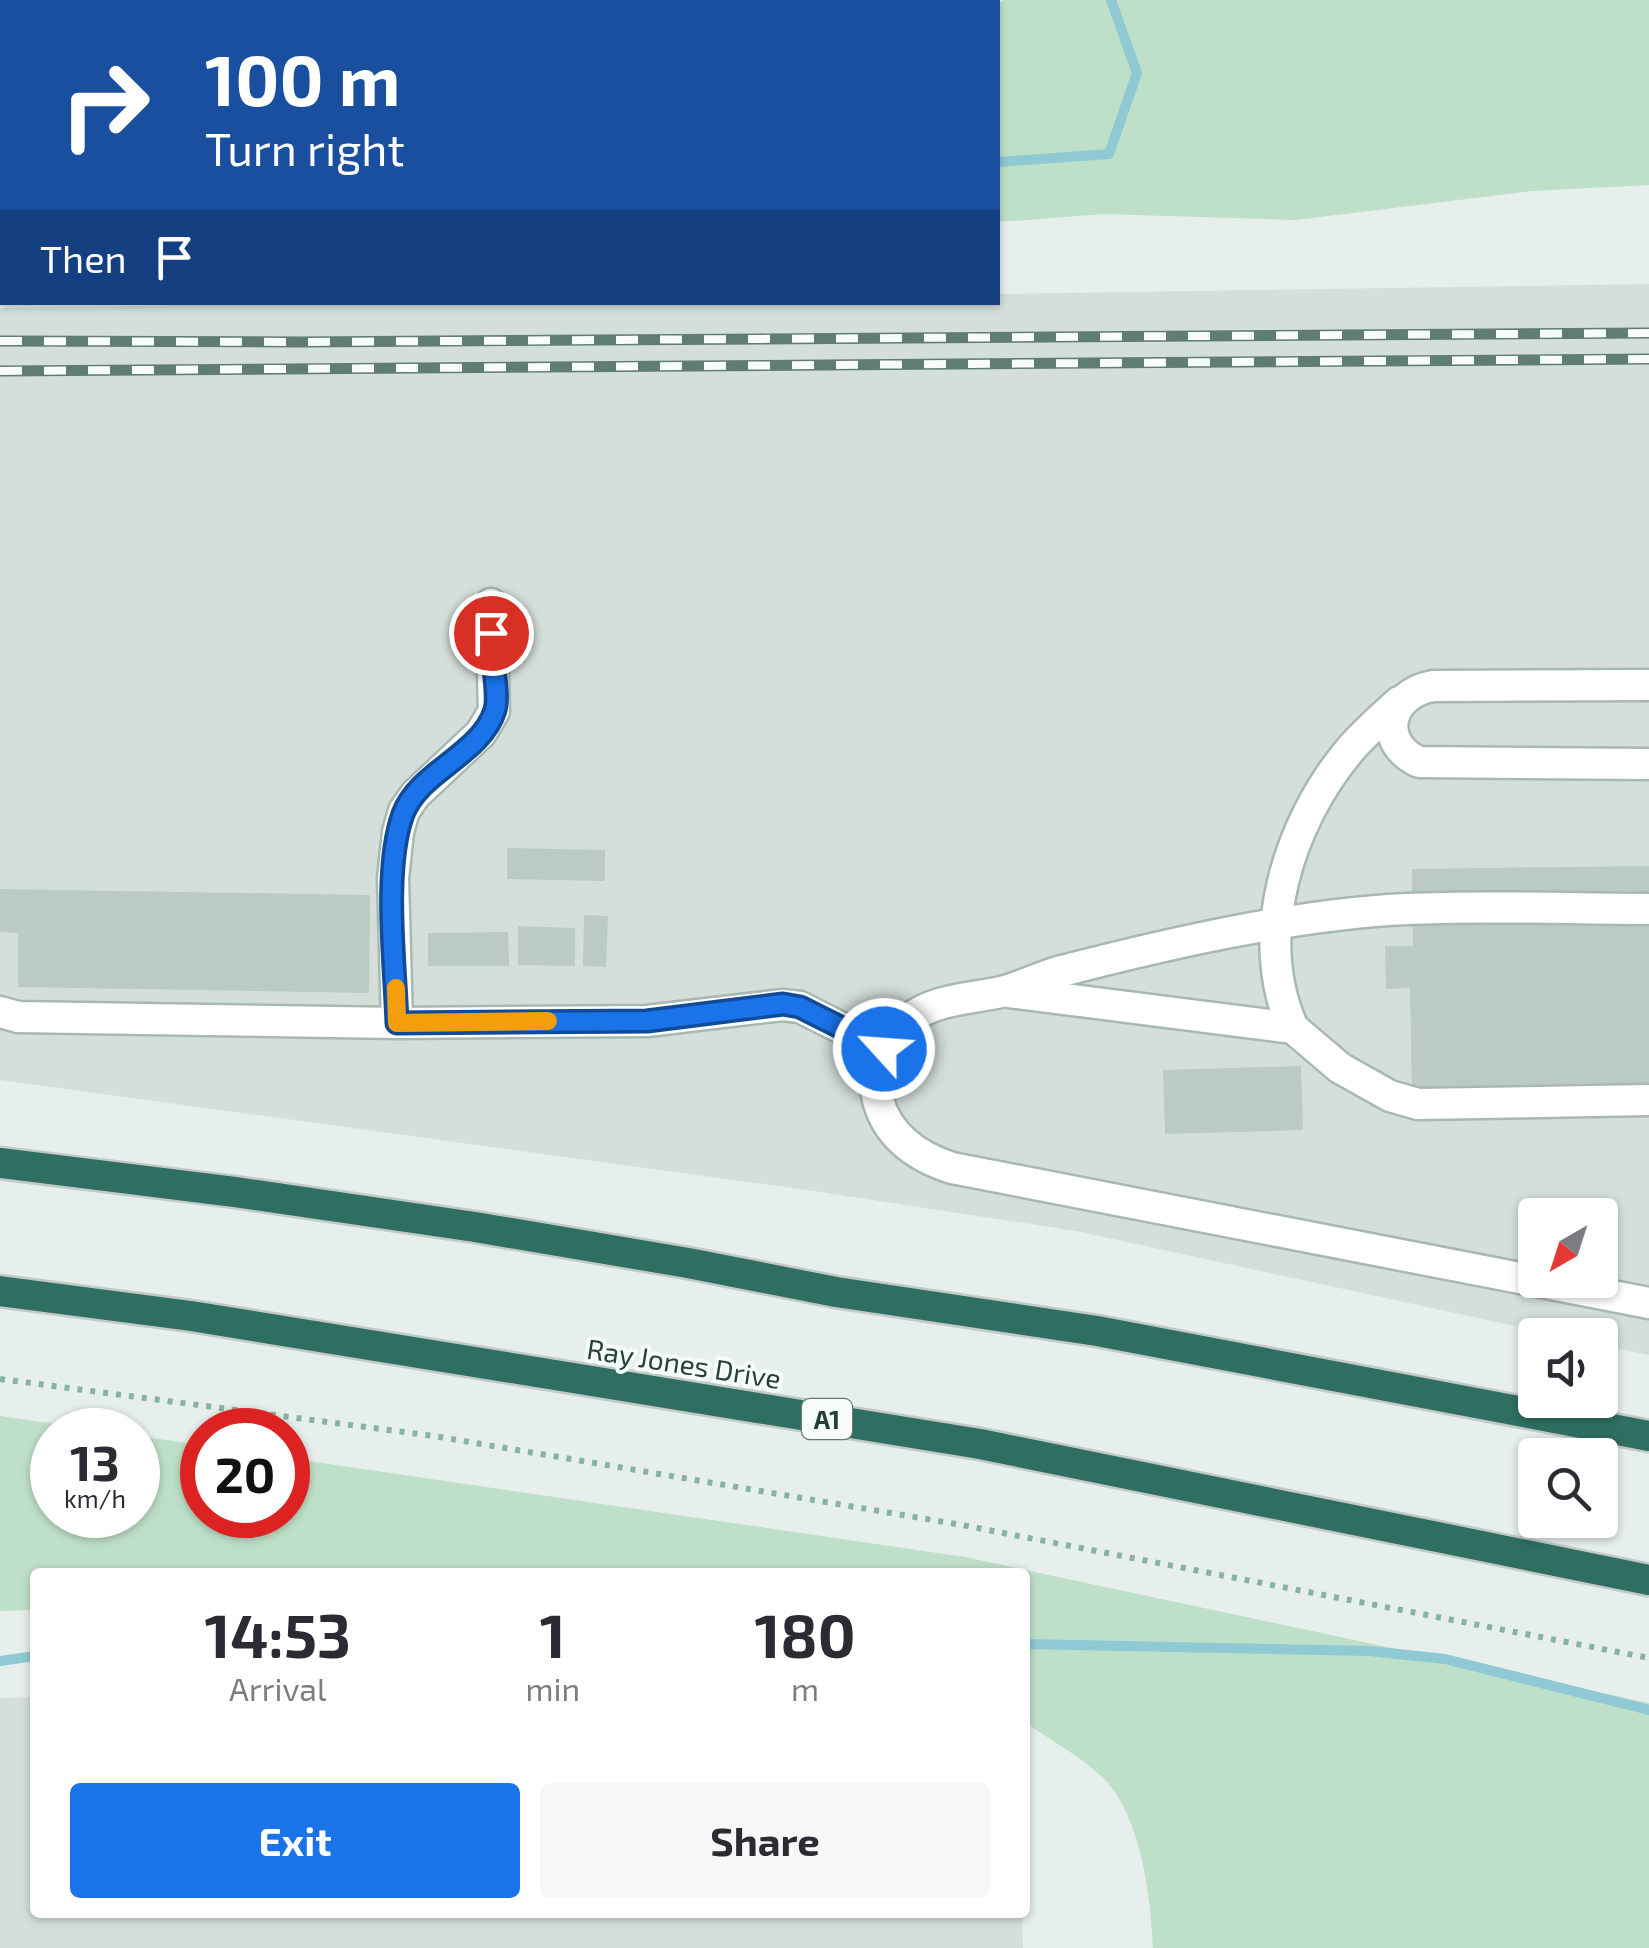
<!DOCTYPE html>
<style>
:root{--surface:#fff;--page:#f7f7f7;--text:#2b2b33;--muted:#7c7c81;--accent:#1a73e8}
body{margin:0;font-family:"Exo 2",sans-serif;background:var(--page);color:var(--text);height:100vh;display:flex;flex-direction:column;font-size:38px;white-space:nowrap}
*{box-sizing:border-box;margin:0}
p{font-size:32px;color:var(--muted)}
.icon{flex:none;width:55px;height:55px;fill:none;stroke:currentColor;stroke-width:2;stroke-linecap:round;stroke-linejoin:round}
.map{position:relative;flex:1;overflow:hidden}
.side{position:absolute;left:30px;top:1568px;width:1000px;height:350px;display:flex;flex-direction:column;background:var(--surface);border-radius:10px;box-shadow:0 2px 8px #0004}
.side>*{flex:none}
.hud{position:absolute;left:0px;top:0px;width:1000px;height:305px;box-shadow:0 2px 8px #0004;background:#1a4fa0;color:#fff;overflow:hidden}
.needle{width:65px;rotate:219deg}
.controls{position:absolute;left:1518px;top:1198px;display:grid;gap:20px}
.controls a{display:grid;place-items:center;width:100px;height:100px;border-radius:10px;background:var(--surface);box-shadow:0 2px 8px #0004;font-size:50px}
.speed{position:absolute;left:30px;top:1408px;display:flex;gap:20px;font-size:50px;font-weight:700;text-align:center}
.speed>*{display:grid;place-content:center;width:130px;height:130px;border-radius:50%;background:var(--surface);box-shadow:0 2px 8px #0004;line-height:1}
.speed small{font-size:25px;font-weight:400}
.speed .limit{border:15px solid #d22;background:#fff;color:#111}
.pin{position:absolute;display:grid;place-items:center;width:85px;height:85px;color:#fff;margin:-42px;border:5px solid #fff;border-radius:50%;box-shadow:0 2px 10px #0007}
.me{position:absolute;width:110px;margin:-55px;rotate:296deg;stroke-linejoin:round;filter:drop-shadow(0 0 8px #0008)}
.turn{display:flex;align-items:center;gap:35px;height:210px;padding:0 40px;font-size:45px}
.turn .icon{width:130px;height:130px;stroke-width:2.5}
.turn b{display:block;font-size:70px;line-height:85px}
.then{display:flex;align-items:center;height:95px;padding:0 40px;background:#0003;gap:20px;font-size:38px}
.eta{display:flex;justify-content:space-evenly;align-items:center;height:170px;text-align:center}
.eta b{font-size:60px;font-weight:700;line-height:70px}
.button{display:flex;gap:20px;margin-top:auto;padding:20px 40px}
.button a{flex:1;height:115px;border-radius:10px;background:var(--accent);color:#fff;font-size:40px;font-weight:700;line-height:115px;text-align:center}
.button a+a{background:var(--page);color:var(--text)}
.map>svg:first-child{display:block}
.built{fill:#d4dfda;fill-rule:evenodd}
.green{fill:#bfe0c8}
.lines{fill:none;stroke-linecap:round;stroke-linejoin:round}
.stream{stroke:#8ec9d4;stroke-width:10}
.building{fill:#bbcac4}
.minor-casing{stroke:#a8b8b2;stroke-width:35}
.highway-casing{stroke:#c2cac8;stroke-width:35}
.path{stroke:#86b3a5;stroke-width:6;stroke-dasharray:5 8;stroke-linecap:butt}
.minor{stroke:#fff;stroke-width:30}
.highway{stroke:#2f6f62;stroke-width:30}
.rail-casing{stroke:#5f7d75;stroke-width:11}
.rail{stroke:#f7fbf9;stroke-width:8;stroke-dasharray:22;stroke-linecap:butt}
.route-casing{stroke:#114b97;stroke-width:25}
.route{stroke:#1a73e8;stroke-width:18}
.slow{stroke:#f59e0b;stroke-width:18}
.labels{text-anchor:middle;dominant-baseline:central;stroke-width:8;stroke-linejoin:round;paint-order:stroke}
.shield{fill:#f7fbf9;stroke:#637a73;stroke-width:2.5}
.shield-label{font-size:25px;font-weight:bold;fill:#24423a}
.street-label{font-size:28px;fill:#24423a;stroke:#f7fbf9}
</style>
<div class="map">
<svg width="1649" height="1948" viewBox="0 0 1649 1948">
<rect width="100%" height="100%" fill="#e6efeb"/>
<path class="built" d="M 0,0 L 906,0 L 2,2 L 0,280 Z
M 1649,284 L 1649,1355 L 1600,1345 L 1600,1335 L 1556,1335 L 1076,1231 L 807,1190 L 0,1080 L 0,308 L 380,302 L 998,302 L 998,294 ZM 1535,1215 L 1600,1215 L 1600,1280 L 1535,1280 Z
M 35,1697 L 35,1912 L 1022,1912 L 1023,1948 L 0,1948 L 0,1698 Z"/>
<path class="green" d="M 1004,0 L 1649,0 L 1649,185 L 1532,191 L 1296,220 L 1104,214 L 998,222 L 998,3 Z
M 0,1416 L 99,1430 L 52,1430 L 52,1515 L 138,1515 L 138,1436 L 202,1445 L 202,1515 L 288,1515 L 288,1458 L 965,1557 L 1649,1703 L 1649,1948 L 1153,1948 C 1151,1898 1141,1813 1102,1777 C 1080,1756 1050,1740 1025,1722 L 1025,1572 L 35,1572 L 35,1610 L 0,1611 Z"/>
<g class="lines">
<path class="stream" d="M 998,162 L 1109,154 L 1137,73 L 1111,0
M 1025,1644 L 1369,1651 L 1445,1659 L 1649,1710
M 0,1661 L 35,1656"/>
</g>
<path class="building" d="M 507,848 L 605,850 L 605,881 L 507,879 Z
M 1649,866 L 1649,1090 L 1412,1092 L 1410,988 L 1386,989 L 1385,946 L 1413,946 L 1412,869 Z
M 0,889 L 370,895 L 369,993 L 18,987 L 18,933 L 0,932 Z
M 584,915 L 608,916 L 606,967 L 583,966 Z
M 518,926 L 575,928 L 575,966 L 518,965 Z
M 508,932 L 509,966 L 428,966 L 428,933 Z
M 1301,1066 L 1303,1130 L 1165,1134 L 1163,1070 Z"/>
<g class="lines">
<g class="minor-casing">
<path id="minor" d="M 1649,685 L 1433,686 C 1388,694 1376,742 1419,762 L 1649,764
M 1649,909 C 1569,909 1487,905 1407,909 C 1296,914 1166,944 1058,972 C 1039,978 1020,987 1001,992 C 969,999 934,999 908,1020 C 884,1039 870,1071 878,1100 C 888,1137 918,1157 952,1168 L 1649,1303
M 1009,992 L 1293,1028 L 1340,1068 L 1390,1096 L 1418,1104 L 1649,1100
M 0,1012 L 18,1017 L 397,1023 L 647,1021 L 783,1005 L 800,1007 L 883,1049
M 397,1023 L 393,878 L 398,832 L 404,811 L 415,795 L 481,733 L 494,711 L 491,604
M 1293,1028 C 1252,938 1288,824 1349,751 C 1364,733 1382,718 1399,702"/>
</g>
<g class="highway-casing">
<path id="highway" d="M 0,1163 L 235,1192 L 475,1227 L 688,1263 L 836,1292 L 1097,1331 L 1649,1436
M 0,1291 L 191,1316 L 980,1444 L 1649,1580"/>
</g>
<path class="path" d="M 0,1379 L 434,1436 L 962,1525 L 1649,1658"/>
<use href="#minor" class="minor"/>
<use href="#highway" class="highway"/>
<g class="rail-casing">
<path id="rail" d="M 0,341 L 302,342 L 1649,333
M 0,371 L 1649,359"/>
</g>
<use href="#rail" class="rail"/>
</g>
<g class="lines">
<g class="route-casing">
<path id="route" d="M 491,633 C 490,654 500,693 495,710 C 481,755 420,770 403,814 C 383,869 395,963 397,1023 L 647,1021 L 783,1004 L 800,1007 L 884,1049"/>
</g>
<use href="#route" class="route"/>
<path class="slow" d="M 396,988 L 397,1023 L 548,1021"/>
</g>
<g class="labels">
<rect class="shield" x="802" y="1399" width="50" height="40" rx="8"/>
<g class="shield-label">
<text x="827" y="1419">A1</text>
</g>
<g class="street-label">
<text transform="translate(684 1363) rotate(9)">Ray Jones Drive</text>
</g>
</g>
</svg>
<div class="controls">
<a><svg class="needle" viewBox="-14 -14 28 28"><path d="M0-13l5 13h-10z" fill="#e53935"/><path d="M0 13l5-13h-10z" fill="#7c7c81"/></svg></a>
<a><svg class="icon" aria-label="sound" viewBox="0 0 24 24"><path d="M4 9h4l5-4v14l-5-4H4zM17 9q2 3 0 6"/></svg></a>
<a><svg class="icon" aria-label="search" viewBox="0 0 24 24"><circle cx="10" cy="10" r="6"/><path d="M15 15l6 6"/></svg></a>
</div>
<div class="speed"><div>13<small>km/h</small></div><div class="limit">20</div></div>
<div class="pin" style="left:491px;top:633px;background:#d93025"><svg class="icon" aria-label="arrive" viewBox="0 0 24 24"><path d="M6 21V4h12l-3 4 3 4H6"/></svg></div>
<svg class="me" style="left:884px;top:1049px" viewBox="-20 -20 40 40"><circle r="17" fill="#1a73e8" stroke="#fff" stroke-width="3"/><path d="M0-11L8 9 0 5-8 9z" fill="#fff"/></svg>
<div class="hud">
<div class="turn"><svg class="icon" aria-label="right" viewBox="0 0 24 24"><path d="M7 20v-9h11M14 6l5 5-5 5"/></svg><div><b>100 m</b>Turn right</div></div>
<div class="then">Then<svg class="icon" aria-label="arrive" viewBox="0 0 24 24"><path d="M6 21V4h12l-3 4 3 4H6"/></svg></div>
</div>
<section class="side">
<div class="eta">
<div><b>14:53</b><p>Arrival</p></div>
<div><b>1</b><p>min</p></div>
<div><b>180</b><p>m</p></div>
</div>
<div class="button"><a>Exit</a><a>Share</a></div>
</section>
</div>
